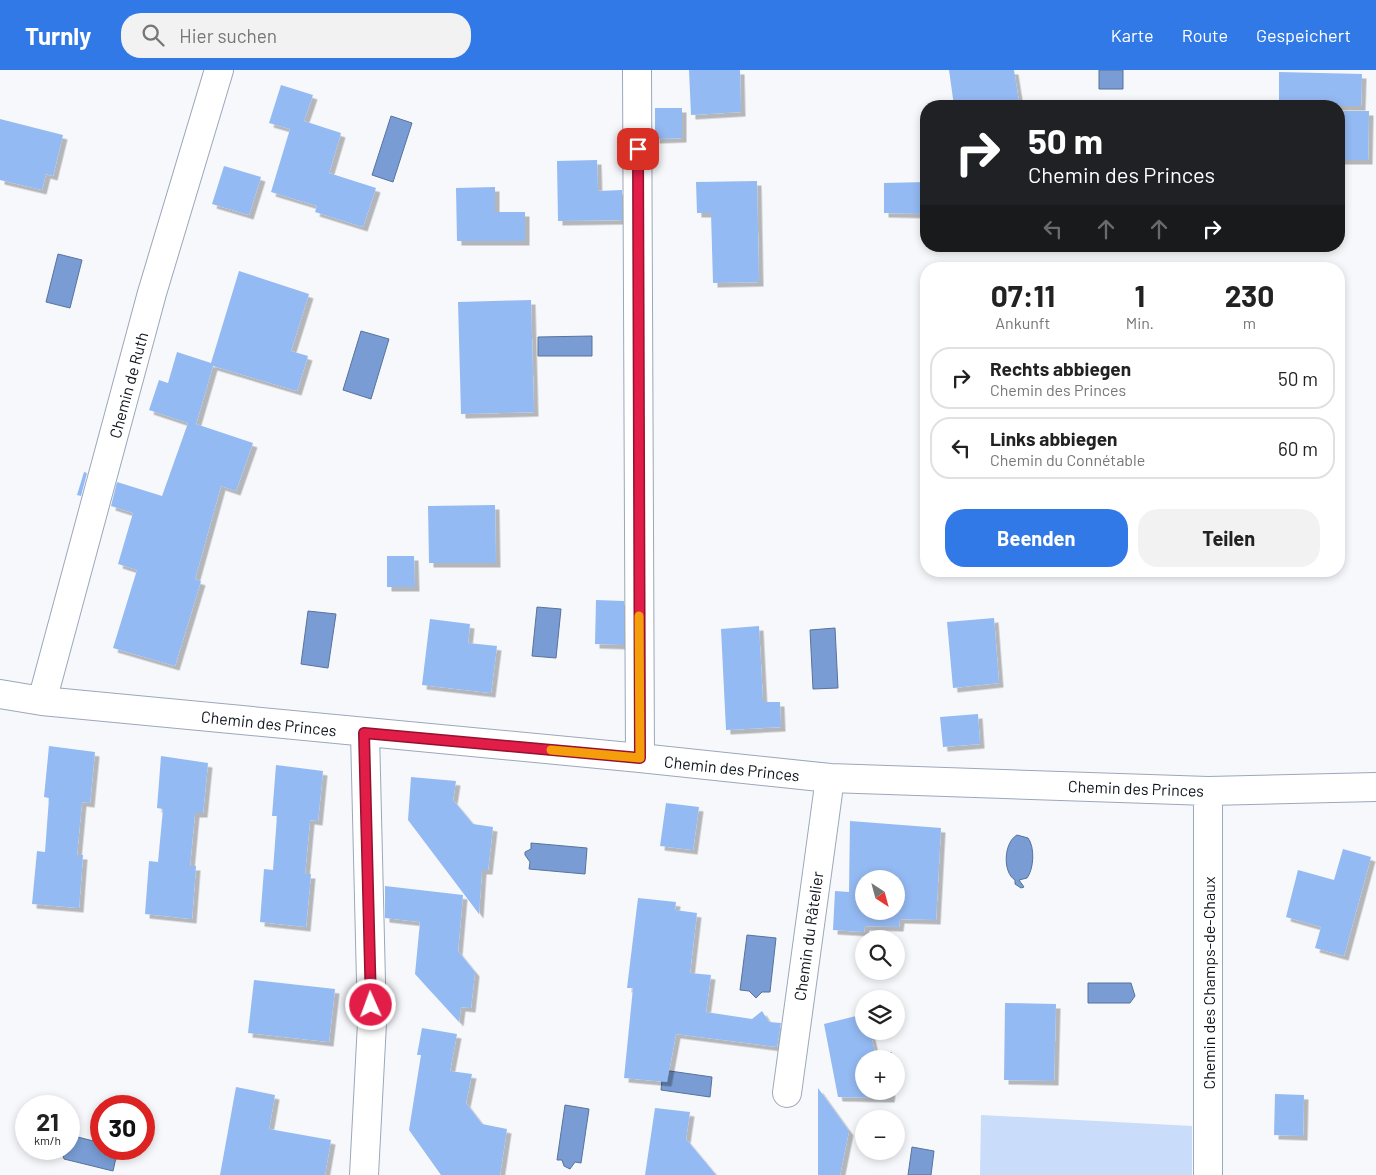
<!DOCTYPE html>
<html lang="de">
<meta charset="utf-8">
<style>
:root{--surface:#fff;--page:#f2f2f2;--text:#222;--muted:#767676;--line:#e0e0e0;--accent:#3179e6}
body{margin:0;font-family:Barlow,sans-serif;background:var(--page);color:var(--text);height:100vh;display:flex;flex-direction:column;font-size:19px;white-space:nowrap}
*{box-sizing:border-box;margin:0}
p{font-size:16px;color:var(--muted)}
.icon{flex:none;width:28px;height:28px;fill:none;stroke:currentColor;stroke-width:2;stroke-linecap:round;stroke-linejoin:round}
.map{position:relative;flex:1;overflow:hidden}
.side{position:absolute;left:920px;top:192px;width:425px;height:315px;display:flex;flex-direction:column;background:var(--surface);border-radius:20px;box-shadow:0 2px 8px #0003}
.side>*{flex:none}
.guide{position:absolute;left:920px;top:30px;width:425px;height:152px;border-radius:20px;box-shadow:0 2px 8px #0003;background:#202124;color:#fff;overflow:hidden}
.needle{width:32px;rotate:144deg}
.tools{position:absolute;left:855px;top:800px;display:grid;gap:10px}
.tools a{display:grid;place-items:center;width:50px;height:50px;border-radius:50%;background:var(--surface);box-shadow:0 2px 8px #0003;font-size:25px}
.speed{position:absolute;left:15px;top:1025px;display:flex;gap:10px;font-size:25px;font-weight:700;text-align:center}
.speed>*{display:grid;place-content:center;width:65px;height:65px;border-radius:50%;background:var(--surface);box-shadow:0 2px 8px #0003;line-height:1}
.speed small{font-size:12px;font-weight:400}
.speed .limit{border:8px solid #d22;background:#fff;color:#111}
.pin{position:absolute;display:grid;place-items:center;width:42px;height:42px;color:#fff;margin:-21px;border-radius:10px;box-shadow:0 2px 8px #0006}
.me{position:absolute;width:55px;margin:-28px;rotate:358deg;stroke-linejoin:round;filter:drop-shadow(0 0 4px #0008)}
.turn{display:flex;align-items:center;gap:18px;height:105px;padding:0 25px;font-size:22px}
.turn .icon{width:65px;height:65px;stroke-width:2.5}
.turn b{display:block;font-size:35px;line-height:42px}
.lanes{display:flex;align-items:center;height:48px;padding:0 25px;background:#0003;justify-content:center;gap:25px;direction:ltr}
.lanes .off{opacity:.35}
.eta{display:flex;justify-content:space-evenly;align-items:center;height:85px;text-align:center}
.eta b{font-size:30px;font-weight:700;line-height:35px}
.primary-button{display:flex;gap:10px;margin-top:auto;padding:10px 25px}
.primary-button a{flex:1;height:58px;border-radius:20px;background:var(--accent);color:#fff;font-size:20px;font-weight:700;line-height:58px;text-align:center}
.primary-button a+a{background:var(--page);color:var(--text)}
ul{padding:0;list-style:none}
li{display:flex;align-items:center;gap:15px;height:62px;margin:0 10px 8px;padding:0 15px;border:2px solid var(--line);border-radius:20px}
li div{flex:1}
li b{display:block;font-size:19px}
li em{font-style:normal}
header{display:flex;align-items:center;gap:30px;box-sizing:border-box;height:70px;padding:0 25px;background:var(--accent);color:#fff}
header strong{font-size:24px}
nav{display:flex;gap:28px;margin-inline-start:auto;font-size:18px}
.search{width:350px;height:45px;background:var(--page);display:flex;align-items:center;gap:12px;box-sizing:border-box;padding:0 18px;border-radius:20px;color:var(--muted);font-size:19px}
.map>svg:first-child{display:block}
.green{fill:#c9dcfa}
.water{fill:#789cd3;stroke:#58739b}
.building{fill:#94baf3;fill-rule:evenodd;filter:url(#shadow)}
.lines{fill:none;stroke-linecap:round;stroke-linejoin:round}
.minor-casing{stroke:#9ba7ba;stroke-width:30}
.minor{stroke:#fff;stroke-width:28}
.route-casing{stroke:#92132f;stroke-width:12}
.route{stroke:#e11d48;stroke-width:9}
.slow{stroke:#f59e0b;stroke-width:9}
.labels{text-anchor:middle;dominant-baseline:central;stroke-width:4;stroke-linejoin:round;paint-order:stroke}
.street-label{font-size:16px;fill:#0e1219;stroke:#fff}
</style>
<header>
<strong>Turnly</strong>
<div class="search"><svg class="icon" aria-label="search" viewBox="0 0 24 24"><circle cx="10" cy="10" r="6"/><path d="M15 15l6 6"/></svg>Hier suchen</div>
<nav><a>Karte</a><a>Route</a><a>Gespeichert</a></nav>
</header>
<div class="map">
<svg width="1376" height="1105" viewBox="0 0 1376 1105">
<defs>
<filter id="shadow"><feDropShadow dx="4.5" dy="4.5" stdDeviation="0" flood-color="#0004"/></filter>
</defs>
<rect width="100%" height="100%" fill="#f6f8fc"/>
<path class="green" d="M 981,1045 L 1192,1056 L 1192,1105 L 980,1105 Z"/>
<path class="water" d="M 1099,0 L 1123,0 L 1123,19 L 1099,19 Z
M 391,46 L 412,53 L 393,112 L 372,105 Z
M 58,184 L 82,190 L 70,238 L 46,232 Z
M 361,261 L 389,269 L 371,329 L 343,320 Z
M 592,266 L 592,286 L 538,286 L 538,267 Z
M 537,537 L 561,539 L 556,588 L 532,586 Z
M 308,541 L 336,544 L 328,598 L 301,594 Z
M 835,558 L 838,618 L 813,619 L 810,560 Z
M 1017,765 L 1028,768 C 1035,777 1034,799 1027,808 L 1019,810 L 1024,817 L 1021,818 L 1015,814 L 1015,810 C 1002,802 1004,772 1017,765 Z
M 531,773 L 587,778 L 585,804 L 529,799 L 530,792 L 525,785 L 525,782 L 531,779 Z
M 747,865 L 776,868 L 770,922 L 762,922 L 756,928 L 749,921 L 740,920 Z
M 1088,913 L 1131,913 L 1135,926 L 1130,933 L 1088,933 Z
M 663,1000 L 712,1007 L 710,1027 L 661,1020 Z
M 565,1035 L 589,1039 L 581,1093 L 575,1092 L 570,1099 L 564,1096 L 562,1090 L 557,1090 Z
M 70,1065 L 101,1073 L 101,1079 L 118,1079 L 113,1101 L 64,1089 L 61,1079 L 69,1079 Z
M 912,1077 L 934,1081 L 931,1105 L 908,1105 Z"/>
<path class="building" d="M 689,0 L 740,0 L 741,42 L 691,45 Z
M 949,0 L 1014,0 L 1019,32 L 990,36 L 954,36 Z
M 1279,2 L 1362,4 L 1361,36 L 1279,36 Z
M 281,15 L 313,25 L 304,51 L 341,63 L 329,103 L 376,118 L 363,157 L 315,142 L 317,136 L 271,122 L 290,59 L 269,53 Z
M 655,38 L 682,38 L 682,68 L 655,69 Z
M 1339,41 L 1369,41 L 1368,90 L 1339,90 Z
M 0,49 L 63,65 L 53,106 L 46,104 L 42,120 L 0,110 Z
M 597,90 L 598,121 L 622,120 L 622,150 L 558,151 L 557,91 Z
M 224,96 L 261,107 L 249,145 L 212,134 Z
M 757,111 L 759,212 L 713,213 L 711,143 L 697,143 L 696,112 Z
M 926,112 L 926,144 L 884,143 L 884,113 Z
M 495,117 L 495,142 L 525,142 L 525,171 L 457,171 L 456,118 Z
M 239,201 L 309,224 L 291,281 L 308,286 L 297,321 L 213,296 L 196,354 L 253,373 L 236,421 L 221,416 L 195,509 L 201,511 L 175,596 L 113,578 L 137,500 L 118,494 L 133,443 L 111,436 L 117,412 L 162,426 L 188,353 L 149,340 L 159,310 L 168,313 L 177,282 L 211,293 Z
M 531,230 L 534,342 L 461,344 L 458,232 Z
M 84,402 L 87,403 L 81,426 L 77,425 Z
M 495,435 L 496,493 L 429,493 L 428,436 Z
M 387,486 L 414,486 L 415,517 L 387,517 Z
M 596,530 L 624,531 L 624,575 L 595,574 Z
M 994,548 L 999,613 L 953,618 L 947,552 Z
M 430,549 L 470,554 L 468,573 L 497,576 L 491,623 L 422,615 Z
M 759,556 L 763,632 L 780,632 L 781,657 L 726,660 L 721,559 Z
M 978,644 L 980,674 L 943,677 L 940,647 Z
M 49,676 L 95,682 L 90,733 L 82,732 L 77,785 L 83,785 L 79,838 L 32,834 L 37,781 L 45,782 L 49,728 L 44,727 Z
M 161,686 L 208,693 L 203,743 L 195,743 L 190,796 L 196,796 L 192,849 L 145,844 L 149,791 L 158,792 L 163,739 L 157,738 Z
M 276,695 L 323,701 L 318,751 L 310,750 L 305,804 L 311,804 L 306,857 L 260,852 L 264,799 L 273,800 L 277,746 L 272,746 Z
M 411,707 L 456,711 L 453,730 L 473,754 L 493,757 L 488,800 L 482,800 L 479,844 L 408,750 Z
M 666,733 L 699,737 L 693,780 L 660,776 Z
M 850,751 L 941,758 L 936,850 L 900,849 L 899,857 L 865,856 L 864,862 L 833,860 L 835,821 L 849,822 ZM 864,809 L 896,809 L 896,841 L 864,841 Z
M 1343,779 L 1371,787 L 1344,886 L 1315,878 L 1321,857 L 1286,847 L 1298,800 L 1334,810 Z
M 385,816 L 463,825 L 458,881 L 475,902 L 471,938 L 461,937 L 459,952 L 415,904 L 420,852 L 385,848 Z
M 638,828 L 676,832 L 675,840 L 697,843 L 690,903 L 711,905 L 706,942 L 752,949 L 762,941 L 769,952 L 781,953 L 777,977 L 676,964 L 667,1012 L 624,1008 L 633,918 L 627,918 Z
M 254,910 L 335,919 L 329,972 L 248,963 Z
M 1005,933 L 1056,934 L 1054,1011 L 1004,1010 Z
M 864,944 L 864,961 L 870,961 L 875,983 L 892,982 L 892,989 L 864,989 L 864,1021 L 891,1021 L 890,1028 L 838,1027 L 824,954 Z
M 422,958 L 457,964 L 450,1001 L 472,1004 L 466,1033 L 482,1054 L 507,1059 L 500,1105 L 441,1105 L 409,1060 L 421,985 L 417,985 Z
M 236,1017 L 275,1025 L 269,1059 L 331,1070 L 325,1105 L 220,1105 Z
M 818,1018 L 849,1061 L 840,1105 L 818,1105 Z
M 1275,1024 L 1304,1025 L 1303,1066 L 1274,1065 Z
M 655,1038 L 690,1042 L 686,1069 L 716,1105 L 645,1105 Z"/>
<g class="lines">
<g class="minor-casing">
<path id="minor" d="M 637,0 L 640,688
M 0,624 L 42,631 L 640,688 L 830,708 L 1208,721 L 1376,717
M 42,631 L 152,223 L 219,0
M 1208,721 L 1208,1105
M 787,1023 L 830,708
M 364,1105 L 372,953 L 365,663"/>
</g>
<use href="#minor" class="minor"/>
</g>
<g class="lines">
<g class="route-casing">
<path id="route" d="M 371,935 L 364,663 L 640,688 L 638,79"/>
</g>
<use href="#route" class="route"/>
<path class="slow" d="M 551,680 L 640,688 L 639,546"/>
</g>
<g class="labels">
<g class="street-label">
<text transform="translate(128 315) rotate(-75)">Chemin de Ruth</text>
<text transform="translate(269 653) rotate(6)">Chemin des Princes</text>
<text transform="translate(732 698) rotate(6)">Chemin des Princes</text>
<text transform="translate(1136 718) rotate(2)">Chemin des Princes</text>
<text transform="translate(808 866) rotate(-82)">Chemin du Râtelier</text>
<text transform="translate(1208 913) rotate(-90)">Chemin des Champs-de-Chaux</text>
</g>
</g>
</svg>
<div class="tools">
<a><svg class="needle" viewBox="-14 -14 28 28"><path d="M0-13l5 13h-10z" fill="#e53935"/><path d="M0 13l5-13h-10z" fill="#767676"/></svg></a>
<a><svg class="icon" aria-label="search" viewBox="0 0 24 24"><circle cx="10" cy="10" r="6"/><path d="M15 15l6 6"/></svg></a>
<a><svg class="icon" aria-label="layers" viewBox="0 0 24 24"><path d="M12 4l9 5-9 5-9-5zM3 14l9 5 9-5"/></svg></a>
<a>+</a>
<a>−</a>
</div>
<div class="speed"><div>21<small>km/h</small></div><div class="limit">30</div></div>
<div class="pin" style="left:638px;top:79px;background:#d93025"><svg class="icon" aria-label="arrive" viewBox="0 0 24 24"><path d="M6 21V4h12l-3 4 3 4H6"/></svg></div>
<svg class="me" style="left:371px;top:935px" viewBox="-20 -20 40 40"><circle r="17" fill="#e11d48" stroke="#fff" stroke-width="3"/><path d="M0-11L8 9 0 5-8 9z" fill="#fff"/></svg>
<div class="guide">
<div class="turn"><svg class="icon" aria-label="right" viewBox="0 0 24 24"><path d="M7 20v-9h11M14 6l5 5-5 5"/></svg><div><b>50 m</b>Chemin des Princes</div></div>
<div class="lanes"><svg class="icon off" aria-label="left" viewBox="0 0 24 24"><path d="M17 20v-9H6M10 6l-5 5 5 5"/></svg><svg class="icon off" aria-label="ahead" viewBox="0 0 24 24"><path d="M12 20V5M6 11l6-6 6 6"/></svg><svg class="icon off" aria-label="ahead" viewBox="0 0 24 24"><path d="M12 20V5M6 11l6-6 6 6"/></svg><svg class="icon" aria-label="right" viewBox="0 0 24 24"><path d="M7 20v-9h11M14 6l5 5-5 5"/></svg></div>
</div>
<section class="side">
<div class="eta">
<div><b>07:11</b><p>Ankunft</p></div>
<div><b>1</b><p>Min.</p></div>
<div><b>230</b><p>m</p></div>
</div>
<ul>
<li><svg class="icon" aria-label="right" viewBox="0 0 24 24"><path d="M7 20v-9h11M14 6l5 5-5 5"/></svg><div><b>Rechts abbiegen</b><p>Chemin des Princes</p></div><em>50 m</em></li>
<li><svg class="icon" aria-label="left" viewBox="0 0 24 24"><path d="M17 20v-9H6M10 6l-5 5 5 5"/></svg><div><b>Links abbiegen</b><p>Chemin du Connétable</p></div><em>60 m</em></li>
</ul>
<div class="primary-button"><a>Beenden</a><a>Teilen</a></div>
</section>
</div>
